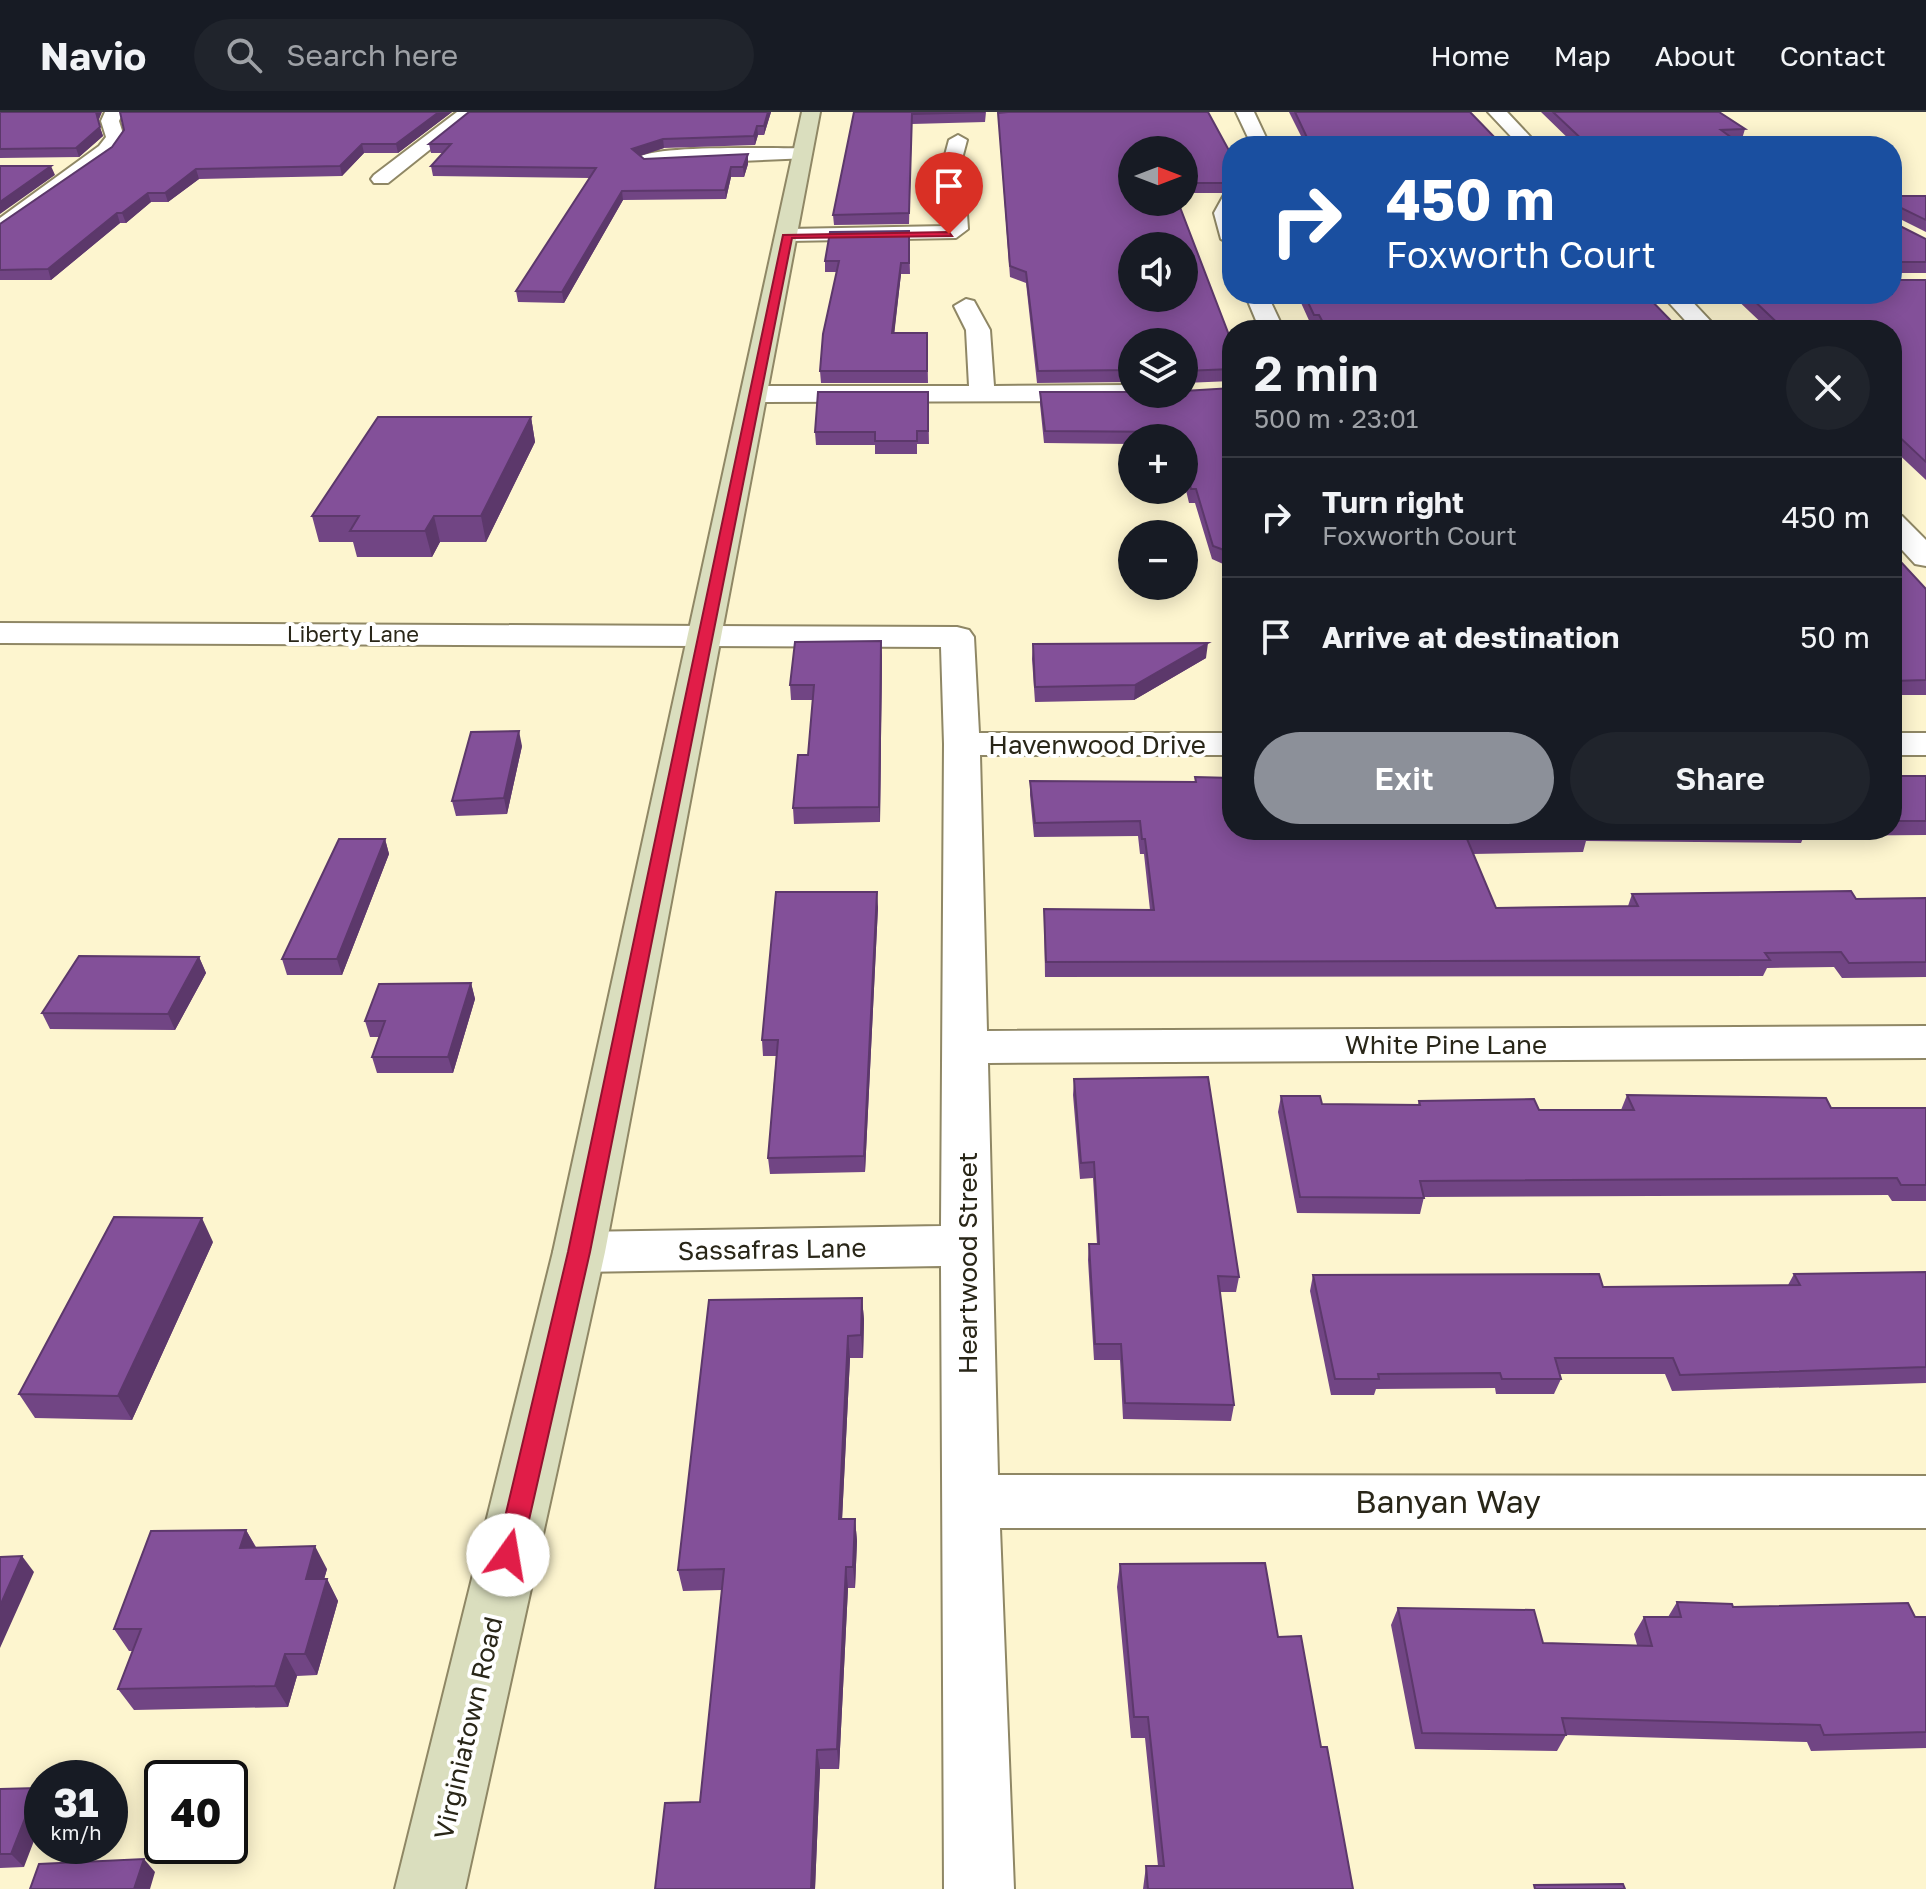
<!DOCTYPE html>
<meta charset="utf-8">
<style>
:root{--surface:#171b24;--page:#20242c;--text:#f1f3f6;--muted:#9ea1a6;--line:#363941;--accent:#8c9099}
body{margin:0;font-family:"Golos Text",sans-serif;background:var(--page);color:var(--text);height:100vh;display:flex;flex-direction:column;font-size:30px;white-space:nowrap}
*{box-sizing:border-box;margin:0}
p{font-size:26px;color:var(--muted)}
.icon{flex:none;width:44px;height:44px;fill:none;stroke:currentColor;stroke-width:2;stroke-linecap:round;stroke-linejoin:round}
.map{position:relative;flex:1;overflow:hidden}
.drawer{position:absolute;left:1222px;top:208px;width:680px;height:520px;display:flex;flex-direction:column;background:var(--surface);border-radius:32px;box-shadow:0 4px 20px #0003}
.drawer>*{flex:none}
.hud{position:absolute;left:1222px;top:24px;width:680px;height:168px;border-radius:32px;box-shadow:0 4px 20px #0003;background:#1a4fa0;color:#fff;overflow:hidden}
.needle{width:52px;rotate:90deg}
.buttons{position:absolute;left:1118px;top:24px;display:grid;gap:16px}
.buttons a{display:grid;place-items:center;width:80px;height:80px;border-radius:50%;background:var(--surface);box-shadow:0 4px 20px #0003;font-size:40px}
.speed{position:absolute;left:24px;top:1648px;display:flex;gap:16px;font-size:40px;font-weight:700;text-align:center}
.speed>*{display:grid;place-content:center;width:104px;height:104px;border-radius:50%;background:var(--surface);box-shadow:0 4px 20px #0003;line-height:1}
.speed small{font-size:20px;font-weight:400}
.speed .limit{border:4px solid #111;border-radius:12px;background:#fff;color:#111}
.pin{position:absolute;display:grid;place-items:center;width:68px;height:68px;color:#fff;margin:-82px -34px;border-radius:50% 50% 50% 0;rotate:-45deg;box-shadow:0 0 8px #0007}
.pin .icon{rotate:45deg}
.me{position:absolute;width:88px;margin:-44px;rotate:13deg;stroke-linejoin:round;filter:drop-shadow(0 0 6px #0008)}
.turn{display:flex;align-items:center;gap:28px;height:168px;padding:0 32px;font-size:36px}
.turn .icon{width:104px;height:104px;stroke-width:2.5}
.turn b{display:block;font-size:56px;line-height:68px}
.round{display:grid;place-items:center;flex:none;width:84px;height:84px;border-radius:42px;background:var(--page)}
.headline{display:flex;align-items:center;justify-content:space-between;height:136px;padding:0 32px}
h1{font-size:48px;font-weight:600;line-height:60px}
.primary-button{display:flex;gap:16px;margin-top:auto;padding:16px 32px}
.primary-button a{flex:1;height:92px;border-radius:48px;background:var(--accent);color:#fff;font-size:32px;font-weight:600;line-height:92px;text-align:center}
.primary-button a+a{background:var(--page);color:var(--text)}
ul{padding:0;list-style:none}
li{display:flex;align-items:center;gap:24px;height:120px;padding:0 32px;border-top:2px solid var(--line)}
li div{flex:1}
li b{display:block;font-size:30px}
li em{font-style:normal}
header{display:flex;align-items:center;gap:48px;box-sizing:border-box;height:112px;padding:0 40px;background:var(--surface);border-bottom:2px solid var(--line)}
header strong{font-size:38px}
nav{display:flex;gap:44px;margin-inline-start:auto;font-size:28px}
.search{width:560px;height:72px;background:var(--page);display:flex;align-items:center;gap:20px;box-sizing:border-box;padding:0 28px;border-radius:44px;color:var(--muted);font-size:30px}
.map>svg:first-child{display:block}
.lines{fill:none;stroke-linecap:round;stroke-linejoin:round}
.street-casing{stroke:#8f8765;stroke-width:4}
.secondary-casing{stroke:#8f8765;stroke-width:4}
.street{fill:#fff;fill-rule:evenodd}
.secondary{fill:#dadebe;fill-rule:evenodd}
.wall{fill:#714584}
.shaded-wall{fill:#5c386b}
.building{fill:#835099;stroke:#5c386b;stroke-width:2;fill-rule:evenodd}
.route{fill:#e11d48;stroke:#92132f;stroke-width:2}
.labels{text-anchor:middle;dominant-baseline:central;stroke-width:8;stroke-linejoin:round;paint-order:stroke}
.far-street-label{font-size:22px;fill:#292618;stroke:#fff}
.street-label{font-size:26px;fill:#292618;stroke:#fff}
.near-street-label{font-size:32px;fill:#292618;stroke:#fff}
</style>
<header>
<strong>Navio</strong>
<div class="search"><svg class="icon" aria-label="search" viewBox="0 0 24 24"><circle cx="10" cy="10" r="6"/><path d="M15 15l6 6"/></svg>Search here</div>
<nav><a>Home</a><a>Map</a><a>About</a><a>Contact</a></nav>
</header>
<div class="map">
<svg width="1926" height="1777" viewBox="0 0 1926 1777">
<rect width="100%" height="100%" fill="#fdf5cf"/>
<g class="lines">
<g class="street-casing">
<path id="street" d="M 105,0 L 123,0 L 119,9 L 124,25 L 113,42 L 0,122 L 0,106 L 99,34 L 106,25 L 101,9 Z
M 457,0 L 477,0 L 388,71 L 374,71 L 371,67 L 374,63 Z
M 1236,0 L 1254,0 L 1270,34 L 1252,34 Z
M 1488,0 L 1507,0 L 1539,34 L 1520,34 Z
M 958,23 L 967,28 L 963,43 L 968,117 L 956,126 L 788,129 L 777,123 L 788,117 L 947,114 L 945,43 L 949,28 Z
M 802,36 L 809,38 L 809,46 L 645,53 L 636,47 C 650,32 774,37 802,36 Z
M 1232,79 L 1232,133 L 1221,127 L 1214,101 L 1225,81 Z
M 1245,182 L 1267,182 L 1284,218 L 1260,218 Z
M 1661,182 L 1685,182 L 1719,218 L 1694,218 Z
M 966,187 L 974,189 L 990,218 L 994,274 L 1132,273 L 1132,282 L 1144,282 L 1132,289 L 754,290 L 741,282 L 754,274 L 969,274 L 966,218 L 954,194 Z
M 1892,401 L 1902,404 L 1926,428 L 1926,454 L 1915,452 L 1892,427 Z
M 0,511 L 957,515 L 969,518 L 974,525 L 979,621 L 1232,621 L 1232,643 L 980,643 L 987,919 L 1926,914 L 1926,946 L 988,951 L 998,1363 L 1926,1364 L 1926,1416 L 1000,1416 L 1014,1777 L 944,1777 L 941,1154 L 579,1160 L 561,1154 L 553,1140 L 561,1126 L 579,1120 L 941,1114 L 944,632 L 941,535 L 0,531 Z
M 1892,621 L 1926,621 L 1926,643 L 1892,643 Z"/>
</g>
<g class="secondary-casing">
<path id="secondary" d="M 802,0 L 820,0 L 605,1140 L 465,1777 L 395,1777 L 553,1140 Z"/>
</g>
<use href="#street" class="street"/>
<use href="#secondary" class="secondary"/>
</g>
<path class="wall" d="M 0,0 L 98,10 L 103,24 L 79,45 L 0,46 Z
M 452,0 L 398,41 L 364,41 L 342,64 L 199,67 L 168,90 L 151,90 L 126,111 L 120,111 L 51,168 L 0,168 L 0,112 L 112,35 Z
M 771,0 L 764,23 L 758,23 L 755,33 L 664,36 L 640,44 L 644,47 L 748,42 L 748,52 L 744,65 L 731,65 L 726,87 L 623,88 L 564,191 L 518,190 L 516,179 L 590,66 L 433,64 L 431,54 L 443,41 L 431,41 L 429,32 Z
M 854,0 L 986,0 L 985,10 L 912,12 L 909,112 L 834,113 L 833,103 Z
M 1289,0 L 1470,0 L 1503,34 L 1306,34 Z
M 1541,0 L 1719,0 L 1745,17 L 1742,27 L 1734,27 L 1743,34 L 1576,34 Z
M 998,1 L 1232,44 L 1232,77 L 1231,76 L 1222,81 L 1184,81 L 1184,38 L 1132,38 L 1232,231 L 1232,269 L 1184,271 L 1184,230 L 1132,230 L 1132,270 L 1037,271 L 1026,171 L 1010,165 Z
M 1892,84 L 1926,84 L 1926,120 L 1894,104 L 1894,111 L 1926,127 L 1926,161 L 1894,161 L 1894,168 L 1926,168 L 1926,368 L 1892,336 L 1892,218 L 1769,218 L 1731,182 L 1892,182 Z
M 909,119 L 910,162 L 901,162 L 894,221 L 927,221 L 928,271 L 821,271 L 820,259 L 837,160 L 825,160 L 825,149 Z
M 1297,182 L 1645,182 L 1680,218 L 1319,218 L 1317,215 L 1312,215 Z
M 1232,276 L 1232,456 L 1212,447 L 1195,391 L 1189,391 L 1184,370 L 1184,326 L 1132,326 L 1132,332 L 1044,331 L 1040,292 L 1040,280 L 1132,282 Z
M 928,280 L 929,332 L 917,332 L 917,342 L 875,342 L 875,333 L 816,333 L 815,320 Z
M 531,305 L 535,330 L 486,430 L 440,430 L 432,445 L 357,445 L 353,430 L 319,430 L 312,404 Z
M 1892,450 L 1926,477 L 1926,583 L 1892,583 Z
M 1033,532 L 1206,546 L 1134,588 L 1035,590 L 1032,547 Z
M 882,543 L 880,710 L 794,712 L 793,696 L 808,643 L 813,588 L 791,588 L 790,573 Z
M 522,634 L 507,702 L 456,704 L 452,689 Z
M 1892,664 L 1926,664 L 1926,723 L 1804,724 L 1801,731 L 1586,729 L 1583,740 L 1473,742 L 1496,796 L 1628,794 L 1632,782 L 1856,787 L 1926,786 L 1926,865 L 1842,866 L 1834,855 L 1767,856 L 1763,864 L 1045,865 L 1044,797 L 1150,798 L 1144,742 L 1140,742 L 1138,724 L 1034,725 L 1030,683 L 1030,669 L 1195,670 L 1195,665 L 1232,718 L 1892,718 Z
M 385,727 L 389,742 L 342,863 L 287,863 L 282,847 Z
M 878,795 L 865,1060 L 770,1062 L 768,1046 L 776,944 L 763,944 L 762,928 Z
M 199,845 L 206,861 L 175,918 L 50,917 L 42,901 Z
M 471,871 L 475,887 L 453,961 L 377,961 L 372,945 L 379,925 L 370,925 L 365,909 Z
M 1074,967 L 1239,1165 L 1236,1180 L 1220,1180 L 1234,1293 L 1231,1309 L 1123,1307 L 1120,1248 L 1094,1248 L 1088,1148 L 1089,1132 L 1097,1132 L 1093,1066 L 1080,1067 L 1073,983 Z
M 1627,983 L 1831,996 L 1926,996 L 1926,1089 L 1892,1089 L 1888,1083 L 1424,1085 L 1420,1102 L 1297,1101 L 1278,1000 L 1281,984 L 1322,992 L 1418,993 L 1419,989 L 1539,998 L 1621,998 Z
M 213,1130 L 132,1308 L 35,1306 L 19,1282 Z
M 1926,1160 L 1926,1271 L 1672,1279 L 1665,1262 L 1560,1262 L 1561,1267 L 1554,1282 L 1496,1282 L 1495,1276 L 1376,1277 L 1374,1283 L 1331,1283 L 1310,1179 L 1313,1163 L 1603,1175 L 1788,1173 L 1794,1162 Z
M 862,1186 L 864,1208 L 863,1246 L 850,1246 L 842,1407 L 855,1407 L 857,1429 L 855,1476 L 848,1476 L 839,1657 L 820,1657 L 815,1777 L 655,1777 L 700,1690 L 722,1478 L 683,1479 L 678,1458 Z
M 246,1418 L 256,1435 L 327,1457 L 324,1467 L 327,1467 L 338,1489 L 317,1563 L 297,1564 L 288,1595 L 134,1598 L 118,1577 L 133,1539 L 129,1539 L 114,1517 Z
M 1120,1452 L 1278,1525 L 1321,1635 L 1353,1777 L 1143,1777 L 1146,1754 L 1158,1754 L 1145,1626 L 1131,1626 L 1117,1475 Z
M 1677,1490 L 1733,1495 L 1926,1505 L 1926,1636 L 1811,1639 L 1807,1630 L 1566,1623 L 1557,1639 L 1415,1637 L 1391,1513 L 1398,1496 L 1543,1531 L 1637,1533 L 1634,1522 L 1644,1505 L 1668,1505 Z
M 0,1677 L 24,1755 L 0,1756 Z"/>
<path class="shaded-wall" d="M 96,0 L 102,0 L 98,10 L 95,1 Z
M 439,0 L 452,0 L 398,41 L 396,32 Z
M 768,0 L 771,0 L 764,23 L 764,14 Z
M 757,14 L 758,23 L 755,33 L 754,24 Z
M 100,15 L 103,24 L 79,45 L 76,36 Z
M 663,27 L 664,36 L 633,46 L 632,37 Z
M 362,32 L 364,41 L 342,64 L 340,54 Z
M 748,42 L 748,52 L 744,65 L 743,55 Z
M 51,54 L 55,63 L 0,102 L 0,90 Z
M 731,55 L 731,65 L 726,87 L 725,78 Z
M 196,57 L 199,67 L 168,90 L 165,81 Z
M 1232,66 L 1231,76 L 1222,81 L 1223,71 Z
M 622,79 L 623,88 L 564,191 L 562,180 Z
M 148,81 L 151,90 L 126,111 L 122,101 Z
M 117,101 L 120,111 L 51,168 L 48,157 Z
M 901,151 L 901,162 L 893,233 L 892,221 Z
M 531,305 L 535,330 L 486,430 L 481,404 Z
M 434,404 L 440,430 L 432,445 L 425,419 Z
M 881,529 L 882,543 L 880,710 L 879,695 Z
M 1208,531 L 1206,546 L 1134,588 L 1135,573 Z
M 519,619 L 522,634 L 507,702 L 504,686 Z
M 385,727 L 389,742 L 342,863 L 337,847 Z
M 877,780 L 878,795 L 865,1060 L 864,1044 Z
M 199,845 L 206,861 L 175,918 L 168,902 Z
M 471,871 L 475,887 L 453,961 L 448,945 Z
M 202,1106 L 213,1130 L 132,1308 L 118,1284 Z
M 862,1186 L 864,1208 L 863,1246 L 861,1223 Z
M 848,1224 L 850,1246 L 841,1429 L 839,1407 Z
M 855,1407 L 857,1429 L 855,1476 L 853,1455 Z
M 246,1418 L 258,1440 L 240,1436 Z
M 315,1434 L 327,1457 L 318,1489 L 306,1467 Z
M 22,1444 L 34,1460 L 0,1536 L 0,1494 Z
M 846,1455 L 848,1476 L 839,1657 L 837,1637 Z
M 327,1467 L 338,1489 L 317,1563 L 305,1542 Z
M 285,1542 L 297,1564 L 288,1595 L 275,1574 Z
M 817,1638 L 820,1657 L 815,1777 L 811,1777 Z
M 37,1676 L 42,1682 L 42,1708 L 24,1755 L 11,1742 Z
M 144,1747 L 155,1760 L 150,1777 L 134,1777 Z"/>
<path class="building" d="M 0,0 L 96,0 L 100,15 L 76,36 L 0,37 Z
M 120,0 L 439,0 L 396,32 L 362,32 L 340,54 L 196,57 L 165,81 L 148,81 L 122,101 L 117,101 L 48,157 L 0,158 L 0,112 L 112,35 L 124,18 Z
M 469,0 L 768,0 L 764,14 L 757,14 L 754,24 L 663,27 L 632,37 L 644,47 L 748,42 L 743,55 L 731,55 L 725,78 L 622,79 L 562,180 L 516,179 L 596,56 L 431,54 L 451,32 L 429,32 Z
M 854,0 L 985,0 L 912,2 L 909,101 L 833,103 Z
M 1008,0 L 1208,0 L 1232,44 L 1232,66 L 1223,71 L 1184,71 L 1184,38 L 1132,38 L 1132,90 L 1178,90 L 1232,231 L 1232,257 L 1184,259 L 1184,230 L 1132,230 L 1132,258 L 1038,259 L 1026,160 L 1010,154 L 998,1 ZM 1132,134 L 1184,134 L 1184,186 L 1132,186 Z
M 1295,0 L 1470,0 L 1503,34 L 1311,34 Z
M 1553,0 L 1719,0 L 1745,17 L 1721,18 L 1743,34 L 1589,34 Z
M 0,54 L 51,54 L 0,90 Z
M 1892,84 L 1926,84 L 1926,108 L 1893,92 L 1894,111 L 1926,127 L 1926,150 L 1894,150 L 1894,168 L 1926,168 L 1926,350 L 1892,318 L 1892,218 L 1785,218 L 1747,182 L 1892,182 Z
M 909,119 L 909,151 L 901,151 L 892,221 L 927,221 L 927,259 L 820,259 L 823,222 L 839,149 L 825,149 L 830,120 Z
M 1304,182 L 1645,182 L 1680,218 L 1327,218 L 1319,203 L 1314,203 Z
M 1232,276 L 1232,441 L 1213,434 L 1196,377 L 1191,377 L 1184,353 L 1184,326 L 1177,326 L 1175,320 L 1045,319 L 1040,280 L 1132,280 L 1132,282 L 1184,282 L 1184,279 Z
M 818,280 L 928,280 L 928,319 L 917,319 L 917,329 L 875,329 L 875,320 L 815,320 Z
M 378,305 L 531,305 L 481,404 L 434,404 L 425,419 L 350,419 L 359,404 L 312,404 Z
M 1892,450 L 1901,450 L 1926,477 L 1926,568 L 1892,569 Z
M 881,529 L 879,695 L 793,696 L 798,643 L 808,643 L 814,573 L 790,573 L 795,530 Z
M 1208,531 L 1135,573 L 1035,575 L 1033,532 Z
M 519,619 L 504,686 L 452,689 L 471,620 Z
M 1892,664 L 1926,664 L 1926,709 L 1892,709 Z
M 1195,665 L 1232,666 L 1232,718 L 1584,718 L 1588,725 L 1467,727 L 1496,796 L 1638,794 L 1632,782 L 1851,779 L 1856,787 L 1926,786 L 1926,850 L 1849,851 L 1841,840 L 1765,841 L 1770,848 L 1046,850 L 1044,797 L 1154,798 L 1145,727 L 1142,727 L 1140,709 L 1035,711 L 1030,669 L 1196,670 Z
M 339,727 L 385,727 L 337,847 L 282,847 Z
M 776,780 L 877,780 L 864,1044 L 768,1046 L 778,928 L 762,928 Z
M 79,844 L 199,845 L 168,902 L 42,901 Z
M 471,871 L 448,945 L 372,945 L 385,909 L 365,909 L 379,872 Z
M 1208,965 L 1239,1165 L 1218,1164 L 1234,1293 L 1125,1291 L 1121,1232 L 1095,1232 L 1089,1132 L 1099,1132 L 1094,1050 L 1081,1051 L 1074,967 Z
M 1627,983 L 1826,986 L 1831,996 L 1926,996 L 1926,1073 L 1901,1073 L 1897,1066 L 1420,1069 L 1424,1086 L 1300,1085 L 1281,984 L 1320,984 L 1322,992 L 1420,993 L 1419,989 L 1534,987 L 1539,998 L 1634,998 Z
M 114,1105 L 202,1106 L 118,1284 L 19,1282 Z
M 1926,1160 L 1926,1255 L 1680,1263 L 1673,1246 L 1555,1246 L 1561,1267 L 1502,1267 L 1500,1261 L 1378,1262 L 1379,1267 L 1335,1267 L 1313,1163 L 1599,1162 L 1603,1175 L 1800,1173 L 1794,1162 Z
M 862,1186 L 861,1223 L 848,1224 L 839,1407 L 855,1407 L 853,1455 L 846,1455 L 837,1637 L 817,1638 L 811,1777 L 655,1777 L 665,1691 L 700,1690 L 724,1457 L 678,1458 L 709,1188 Z
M 246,1418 L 240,1436 L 315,1434 L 306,1467 L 327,1467 L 305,1542 L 285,1542 L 275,1574 L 118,1577 L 141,1517 L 114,1517 L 151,1419 Z
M 22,1444 L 0,1494 L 0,1445 Z
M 1265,1451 L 1278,1525 L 1301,1524 L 1321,1635 L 1327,1635 L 1353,1777 L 1148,1777 L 1146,1754 L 1164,1754 L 1148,1605 L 1134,1605 L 1120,1452 Z
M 1677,1490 L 1732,1492 L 1733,1495 L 1908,1491 L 1915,1505 L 1926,1505 L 1926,1620 L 1824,1623 L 1820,1613 L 1562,1606 L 1566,1623 L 1422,1621 L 1398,1496 L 1534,1498 L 1543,1531 L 1652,1534 L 1644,1505 L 1681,1505 Z
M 37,1676 L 11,1742 L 0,1742 L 0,1677 Z
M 144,1747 L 134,1777 L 30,1777 L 39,1752 Z
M 1623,1772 L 1625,1777 L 1535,1777 L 1534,1773 Z"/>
<path class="route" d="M 949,120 L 952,124 L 792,126 L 590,1140 L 521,1443 L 517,1452 L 508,1455 L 499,1452 L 496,1443 L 568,1140 L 783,123 Z"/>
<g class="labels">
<g class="far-street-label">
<text x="353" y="521">Liberty Lane</text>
</g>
<g class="street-label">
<text x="1097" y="632">Havenwood Drive</text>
<text x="1446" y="932">White Pine Lane</text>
<text transform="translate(772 1137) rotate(-1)">Sassafras Lane</text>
<text transform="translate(967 1151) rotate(-90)">Heartwood Street</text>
<text transform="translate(468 1616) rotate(-77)">Virginiatown Road</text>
</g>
<g class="near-street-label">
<text x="1448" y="1389">Banyan Way</text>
</g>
</g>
</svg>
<div class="buttons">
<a><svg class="needle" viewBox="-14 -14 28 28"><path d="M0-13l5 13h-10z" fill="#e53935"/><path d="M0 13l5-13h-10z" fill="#9ea1a6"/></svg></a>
<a><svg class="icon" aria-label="sound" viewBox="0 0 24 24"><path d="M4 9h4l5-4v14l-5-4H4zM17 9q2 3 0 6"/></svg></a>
<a><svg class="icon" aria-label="layers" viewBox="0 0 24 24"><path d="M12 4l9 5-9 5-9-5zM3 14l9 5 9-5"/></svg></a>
<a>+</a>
<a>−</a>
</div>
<div class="speed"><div>31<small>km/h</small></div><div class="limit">40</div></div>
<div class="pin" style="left:949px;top:122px;background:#d93025"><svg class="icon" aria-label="arrive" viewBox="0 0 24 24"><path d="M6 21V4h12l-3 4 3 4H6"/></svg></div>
<svg class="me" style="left:508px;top:1443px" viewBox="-20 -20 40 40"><circle r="19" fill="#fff"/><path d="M0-13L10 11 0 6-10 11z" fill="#e11d48"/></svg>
<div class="hud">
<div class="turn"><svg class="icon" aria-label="right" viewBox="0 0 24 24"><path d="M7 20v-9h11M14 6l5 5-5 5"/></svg><div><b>450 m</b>Foxworth Court</div></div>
</div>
<section class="drawer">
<div class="headline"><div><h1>2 min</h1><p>500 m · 23:01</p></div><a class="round"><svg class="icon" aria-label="close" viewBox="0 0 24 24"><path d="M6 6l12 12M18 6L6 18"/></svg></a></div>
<ul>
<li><svg class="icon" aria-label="right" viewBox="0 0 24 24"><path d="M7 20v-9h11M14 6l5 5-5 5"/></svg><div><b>Turn right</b><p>Foxworth Court</p></div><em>450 m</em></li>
<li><svg class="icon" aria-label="arrive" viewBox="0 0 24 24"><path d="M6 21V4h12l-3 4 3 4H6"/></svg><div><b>Arrive at destination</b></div><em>50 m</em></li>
</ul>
<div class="primary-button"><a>Exit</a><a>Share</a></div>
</section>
</div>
